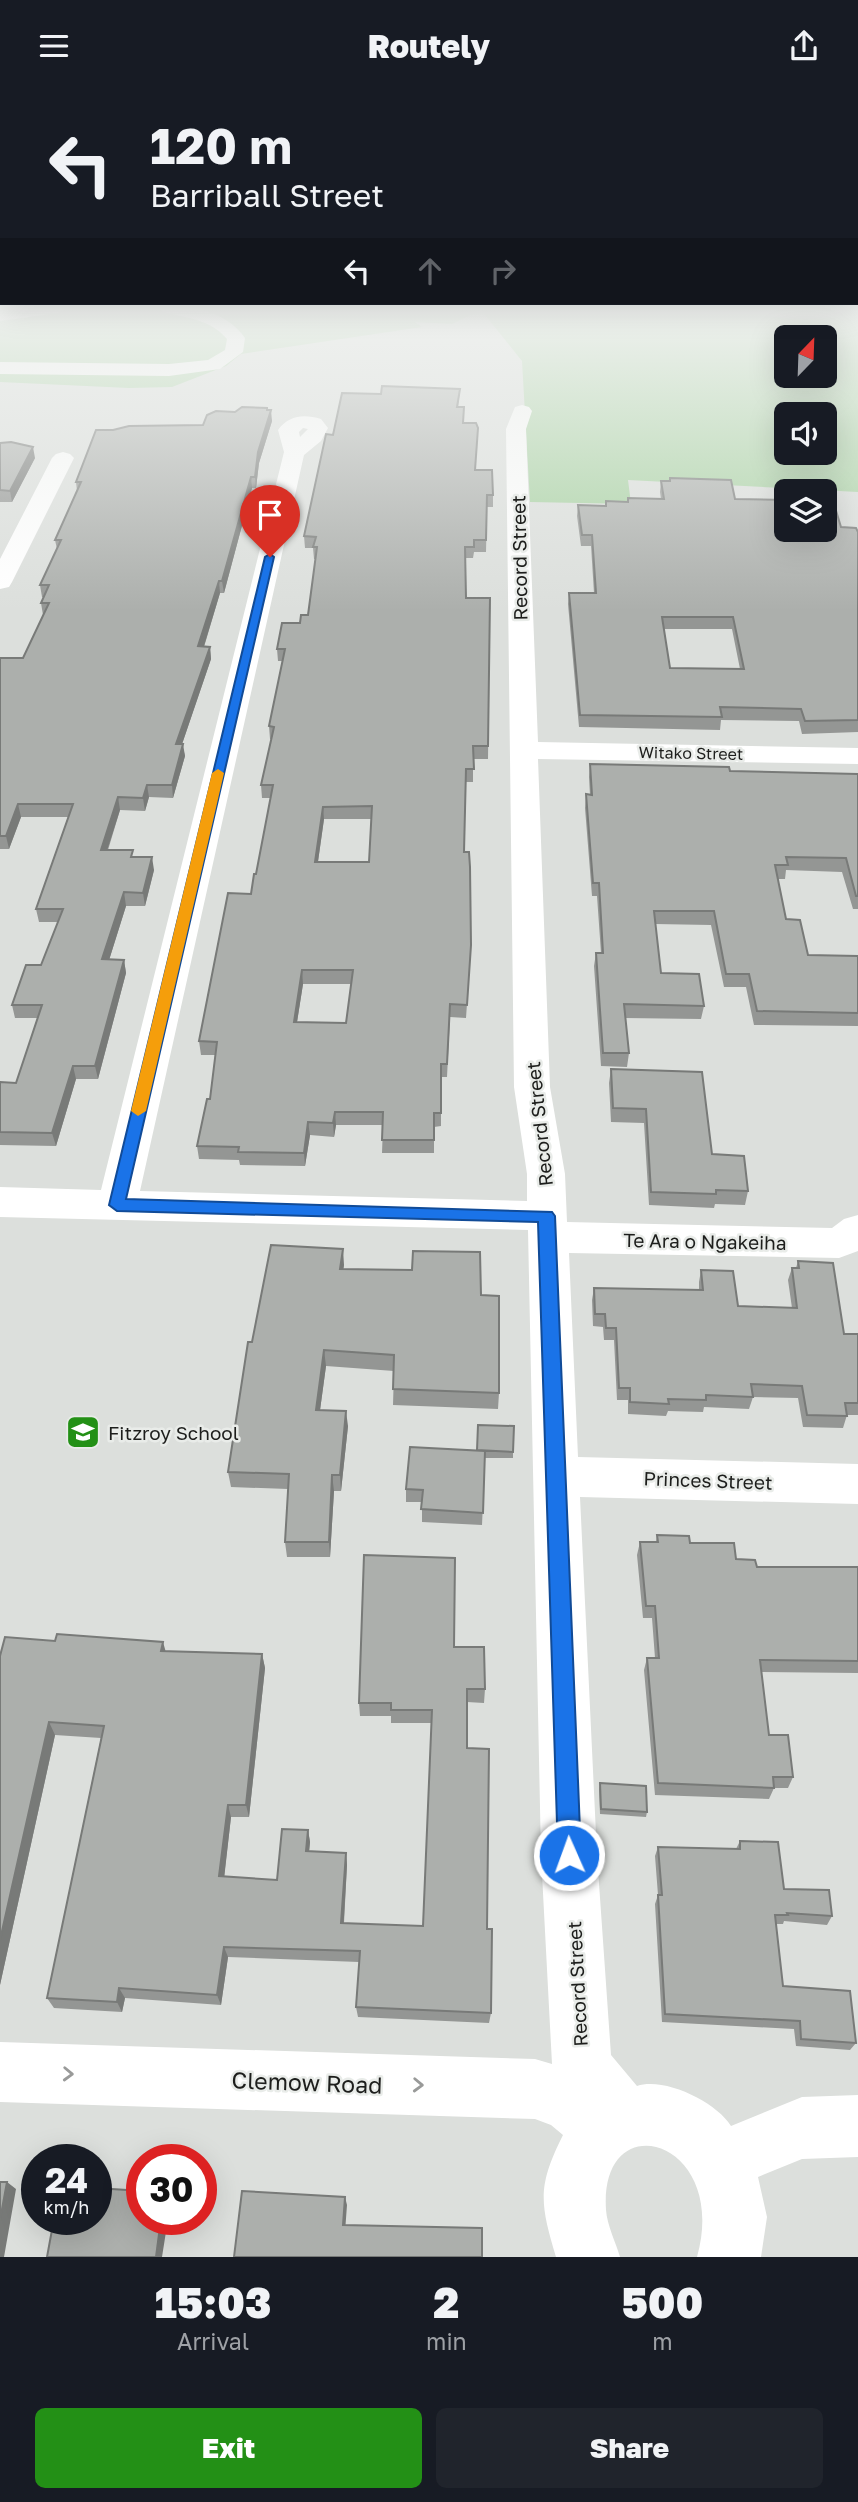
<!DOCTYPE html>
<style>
:root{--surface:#171b24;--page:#20242c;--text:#f1f3f6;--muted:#9ea1a6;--accent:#239016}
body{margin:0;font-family:"Golos Text",sans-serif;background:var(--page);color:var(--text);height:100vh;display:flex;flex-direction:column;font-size:26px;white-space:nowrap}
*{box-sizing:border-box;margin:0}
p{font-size:23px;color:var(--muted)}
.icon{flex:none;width:38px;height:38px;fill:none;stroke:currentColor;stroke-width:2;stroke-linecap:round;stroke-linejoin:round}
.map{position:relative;height:2166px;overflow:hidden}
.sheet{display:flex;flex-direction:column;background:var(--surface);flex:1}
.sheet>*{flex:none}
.guide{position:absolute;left:0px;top:0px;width:859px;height:214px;box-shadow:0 7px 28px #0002;background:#171b24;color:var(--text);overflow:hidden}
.needle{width:46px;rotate:23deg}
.controls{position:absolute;left:774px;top:234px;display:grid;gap:14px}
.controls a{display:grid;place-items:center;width:63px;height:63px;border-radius:10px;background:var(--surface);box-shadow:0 7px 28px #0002;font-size:35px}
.speed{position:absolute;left:21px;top:2053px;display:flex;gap:14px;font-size:35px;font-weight:700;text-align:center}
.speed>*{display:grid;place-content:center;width:91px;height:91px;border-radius:50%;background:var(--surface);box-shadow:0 7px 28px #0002;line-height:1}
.speed small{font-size:18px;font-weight:400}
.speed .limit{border:10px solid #d22;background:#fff;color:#111}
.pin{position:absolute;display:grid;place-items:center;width:60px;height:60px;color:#fff;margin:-72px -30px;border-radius:50% 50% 50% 0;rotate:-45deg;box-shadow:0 0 7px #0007}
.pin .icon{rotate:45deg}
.me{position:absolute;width:77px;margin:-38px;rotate:358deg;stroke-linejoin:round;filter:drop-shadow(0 0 5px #0008)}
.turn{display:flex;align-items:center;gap:24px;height:147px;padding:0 35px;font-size:32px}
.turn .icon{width:91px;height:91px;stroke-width:2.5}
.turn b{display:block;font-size:49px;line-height:60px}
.lanes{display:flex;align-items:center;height:66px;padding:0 35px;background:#0003;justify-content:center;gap:35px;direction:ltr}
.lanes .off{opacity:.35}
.eta{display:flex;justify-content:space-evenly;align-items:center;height:119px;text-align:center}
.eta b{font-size:42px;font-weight:800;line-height:49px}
.action{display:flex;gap:14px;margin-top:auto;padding:14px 35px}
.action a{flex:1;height:80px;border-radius:10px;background:var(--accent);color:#fff;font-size:28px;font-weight:800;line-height:80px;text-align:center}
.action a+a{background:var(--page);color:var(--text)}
header{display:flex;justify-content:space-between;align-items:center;height:91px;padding:0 35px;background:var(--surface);font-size:32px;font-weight:800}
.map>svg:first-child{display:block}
.green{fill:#a8d2a2;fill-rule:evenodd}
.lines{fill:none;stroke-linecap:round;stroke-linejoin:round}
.minor{fill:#fff;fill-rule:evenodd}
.wall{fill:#949694;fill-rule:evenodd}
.shaded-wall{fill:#787a78}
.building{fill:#acafac;stroke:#787a78;stroke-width:2;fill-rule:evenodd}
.oneway{stroke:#999a99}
.route{fill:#1a73e8;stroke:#114b97;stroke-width:2}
.slow{fill:#f59e0b}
.labels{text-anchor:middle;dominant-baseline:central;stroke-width:5;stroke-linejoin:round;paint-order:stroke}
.far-street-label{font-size:16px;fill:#1d1e1c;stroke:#e9ece9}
.street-label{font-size:19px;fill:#1d1e1c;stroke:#e9ece9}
.poi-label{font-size:19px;fill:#1d1e1c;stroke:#e9ece9;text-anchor:start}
.near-street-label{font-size:23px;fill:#1d1e1c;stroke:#e9ece9}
</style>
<header><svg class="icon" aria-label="menu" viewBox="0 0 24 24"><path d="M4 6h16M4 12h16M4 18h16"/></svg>Routely<svg class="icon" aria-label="share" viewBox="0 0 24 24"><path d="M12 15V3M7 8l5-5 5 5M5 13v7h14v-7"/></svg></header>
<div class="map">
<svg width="858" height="2166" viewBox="0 0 858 2166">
<rect width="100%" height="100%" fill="#dcdfdc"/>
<path class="green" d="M 0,217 L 858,217 L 858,401 L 628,389 L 631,413 L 530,411 L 522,270 L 481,219 L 452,233 L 415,231 L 422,236 L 241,263 L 226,275 L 172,296 L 129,297 L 0,291 ZM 786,247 L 824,247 L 824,285 L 786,285 ZM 786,324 L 824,324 L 824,362 L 786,362 Z"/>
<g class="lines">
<path class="minor" d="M 23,217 L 67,217 L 58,222 L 0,230 L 0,220 Z
M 160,217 C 193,215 225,219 245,247 L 243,261 L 220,278 L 169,285 L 0,283 L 0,271 L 169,273 L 208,269 L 225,259 L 227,248 C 210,228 187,227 163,221 Z
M 522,314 L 529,316 L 532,320 L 526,338 L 538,651 L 858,657 L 858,673 L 538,668 L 550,996 L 565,1083 L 567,1131 L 832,1137 L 844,1128 L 858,1124 L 858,1160 L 839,1167 L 569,1162 L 578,1366 L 858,1373 L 858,1413 L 580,1406 L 597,1764 L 611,1964 L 637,1995 C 665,1986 716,2011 731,2035 L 802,2006 L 858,2004 L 858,2066 L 802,2068 L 758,2086 L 767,2126 L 761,2166 L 697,2166 C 730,2048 599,2011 606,2119 C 607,2134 616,2152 620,2166 L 556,2166 C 540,2112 537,2096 563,2044 L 551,2034 L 535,2028 L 0,2011 L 0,1951 L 535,1968 L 552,1973 L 541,1764 L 528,1139 L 0,1126 L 0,1096 L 101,1099 L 284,361 L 278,339 C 289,324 304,323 321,328 L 328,337 L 321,350 L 304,364 L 140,1100 L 527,1110 L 527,1083 L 514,996 L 506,338 L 515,316 ZM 303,337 L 308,338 L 300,346 L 299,341 Z
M 63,361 L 70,363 L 74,367 L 12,491 L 9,496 L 0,498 L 0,468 L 52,367 L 56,363 Z"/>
</g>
<path class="wall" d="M 460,298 L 458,316 L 463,332 L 478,337 L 475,379 L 493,404 L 493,416 L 487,416 L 486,461 L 474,461 L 473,467 L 465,467 L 466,507 L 490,507 L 488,668 L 473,668 L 473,691 L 466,691 L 464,761 L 471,854 L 466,927 L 450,926 L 447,986 L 441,986 L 441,1035 L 434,1036 L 434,1062 L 382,1062 L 383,1034 L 336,1034 L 334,1046 L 310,1044 L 305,1075 L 240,1074 L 239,1069 L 199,1068 L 197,1055 L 210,1008 L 215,964 L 201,964 L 199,950 L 251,803 L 256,783 L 271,707 L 262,707 L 261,694 L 272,648 L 270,648 L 269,635 L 283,570 L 278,570 L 277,558 L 308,524 L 316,468 L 314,468 L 313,457 L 305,457 L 304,445 L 333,344 L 381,303 ZM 324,728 L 371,728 L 369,771 L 318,771 ZM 303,893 L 351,893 L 346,932 L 297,931 Z
M 268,319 L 272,330 L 259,372 L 256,397 L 252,397 L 224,502 L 220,502 L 204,556 L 210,556 L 211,568 L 182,653 L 185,665 L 173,707 L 149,706 L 145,720 L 120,719 L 108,759 L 134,766 L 154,779 L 145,815 L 126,815 L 109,869 L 124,869 L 126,882 L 98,988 L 76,988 L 56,1055 L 0,1054 L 0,991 L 16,992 L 38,927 L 15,927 L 12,914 L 41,874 L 58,831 L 39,831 L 36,818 L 68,726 L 21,726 L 9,758 L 0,758 L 0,567 L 23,567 L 43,524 L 41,512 L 43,506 L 42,506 L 40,494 L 57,458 L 55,449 L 77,400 L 76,391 L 113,339 L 203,334 L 235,321 Z
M 0,352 L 35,367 L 12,411 L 0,411 Z
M 670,387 L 735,408 L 858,441 L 858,641 L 802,643 L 799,630 L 721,629 L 720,639 L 579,636 L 568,513 L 569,502 L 594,502 L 591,455 L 581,455 L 577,425 L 578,414 L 606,415 L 606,410 L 627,411 L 628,407 L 661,408 L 660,401 L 661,390 L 669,390 ZM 664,538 L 732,538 L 740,578 L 670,577 Z
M 590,673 L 730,680 L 858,683 L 858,818 L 853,818 L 842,781 L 786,779 L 785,788 L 778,788 L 786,828 L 808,864 L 858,865 L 858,935 L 754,934 L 746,896 L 724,896 L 711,834 L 655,833 L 661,882 L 704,915 L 701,928 L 625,927 L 629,962 L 627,976 L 601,975 L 594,875 L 596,862 L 601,862 L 597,805 L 592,805 L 585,717 L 586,703 L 590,704 L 589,686 Z
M 611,978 L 712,1063 L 748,1100 L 745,1114 L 715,1113 L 714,1117 L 649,1114 L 644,1032 L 611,1031 L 609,992 Z
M 798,1170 L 844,1243 L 858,1243 L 858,1324 L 847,1324 L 843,1337 L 803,1336 L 798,1307 L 753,1306 L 749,1318 L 704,1316 L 703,1321 L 668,1320 L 666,1325 L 628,1323 L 628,1309 L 617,1309 L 614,1249 L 604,1249 L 603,1236 L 593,1235 L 592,1209 L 594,1197 L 699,1199 L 699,1191 L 701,1179 L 738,1215 L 792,1217 L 788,1189 L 792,1177 L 796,1177 Z
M 344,1174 L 343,1178 L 481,1204 L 499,1302 L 498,1318 L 393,1314 L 394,1280 L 326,1275 L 320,1319 L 348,1335 L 341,1400 L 334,1400 L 330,1466 L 287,1466 L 285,1451 L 288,1398 L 231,1396 L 228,1381 L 252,1251 Z
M 410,1356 L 513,1361 L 513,1367 L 485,1367 L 482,1434 L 422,1431 L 422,1411 L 406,1411 L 406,1398 Z
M 657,1444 L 690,1452 L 757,1476 L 858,1476 L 858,1582 L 761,1581 L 769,1644 L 793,1686 L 788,1697 L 774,1697 L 769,1708 L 655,1704 L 644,1579 L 647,1567 L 655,1567 L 652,1527 L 643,1527 L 637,1464 L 640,1451 L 656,1451 Z
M 454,1556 L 485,1598 L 484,1612 L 467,1611 L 467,1657 L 487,1838 L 491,1922 L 489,1932 L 358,1926 L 356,1916 L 359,1871 L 228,1866 L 221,1914 L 125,1907 L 122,1921 L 54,1917 L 47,1907 L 101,1647 L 55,1644 L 0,1894 L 0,1565 L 166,1561 L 262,1563 L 265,1577 L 249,1726 L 231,1726 L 224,1786 L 277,1789 L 308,1739 L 310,1751 L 309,1760 L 346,1762 L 347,1774 L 344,1832 L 423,1835 L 432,1632 L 391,1632 L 391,1625 L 360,1625 L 359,1612 Z
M 600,1692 L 647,1721 L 646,1726 L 600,1723 L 599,1698 Z
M 740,1750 L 784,1798 L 832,1825 L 827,1834 L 784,1830 L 783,1833 L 776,1833 L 783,1895 L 856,1952 L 850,1959 L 796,1955 L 794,1938 L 662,1931 L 655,1813 L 658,1804 L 655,1765 L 658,1756 L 736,1758 Z"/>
<path class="shaded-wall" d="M 267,317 L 268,328 L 271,319 L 272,330 L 259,372 L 256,397 L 255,386 L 258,361 Z
M 33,356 L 35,367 L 12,411 L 10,400 Z
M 251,386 L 252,397 L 224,502 L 222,490 Z
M 219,490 L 220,502 L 200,568 L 198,555 Z
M 210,556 L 211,568 L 178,665 L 176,653 Z
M 183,653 L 185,665 L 173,707 L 172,694 Z
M 147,694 L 149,706 L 145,720 L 143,707 Z
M 118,706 L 120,719 L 103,772 L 101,759 Z
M 18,713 L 21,726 L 9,758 L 6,745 Z
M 323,716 L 324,728 L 316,784 L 315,771 Z
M 152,766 L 154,779 L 145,815 L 143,802 Z
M 124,801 L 126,815 L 105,882 L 102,868 Z
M 124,869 L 126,882 L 98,988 L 95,975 Z
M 302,879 L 303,893 L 295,944 L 294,931 Z
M 73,975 L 76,988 L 56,1055 L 52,1042 Z
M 335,1021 L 336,1034 L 334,1046 L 333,1032 Z
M 308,1031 L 310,1044 L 305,1075 L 304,1062 Z
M 343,1158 L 344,1174 L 341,1195 L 340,1178 Z
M 324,1259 L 326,1275 L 318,1334 L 316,1319 Z
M 346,1320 L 348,1335 L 341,1400 L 340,1384 Z
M 332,1384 L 334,1400 L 330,1466 L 329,1451 Z
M 163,1551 L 167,1565 L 161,1560 Z
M 262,1563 L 265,1577 L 249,1726 L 246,1714 Z
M 49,1631 L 55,1644 L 0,1894 L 0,1849 Z
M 228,1714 L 231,1726 L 223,1797 L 219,1785 Z
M 308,1739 L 310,1751 L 308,1772 L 306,1760 Z
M 346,1762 L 347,1774 L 343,1843 L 341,1832 Z
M 224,1856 L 228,1866 L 221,1914 L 217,1904 Z
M 119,1897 L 125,1907 L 122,1921 L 117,1911 Z
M 7,2091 L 16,2098 L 4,2166 L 0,2166 L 0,2129 Z
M 345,2106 L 347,2114 L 345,2141 L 343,2134 Z
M 161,2128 L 168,2128 L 162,2166 L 156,2166 Z"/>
<path class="building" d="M 382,295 L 460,298 L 457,316 L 464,316 L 463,332 L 476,332 L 478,337 L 475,379 L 492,379 L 493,404 L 487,404 L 486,449 L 474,449 L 474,456 L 465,456 L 466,507 L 490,507 L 488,655 L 473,655 L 474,678 L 466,678 L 464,761 L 469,761 L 470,776 L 471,854 L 467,914 L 450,913 L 447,973 L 441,973 L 441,1022 L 434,1022 L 434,1049 L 382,1049 L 383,1021 L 335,1021 L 333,1032 L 308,1031 L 304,1062 L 238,1061 L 239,1056 L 197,1055 L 207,1008 L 210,1008 L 217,951 L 199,950 L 228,802 L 251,803 L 254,783 L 256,783 L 273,694 L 261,694 L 274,636 L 269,635 L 285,558 L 277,558 L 282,532 L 300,532 L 301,524 L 308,524 L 317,456 L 313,456 L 316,446 L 304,445 L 326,343 L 333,344 L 342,302 L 381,303 ZM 372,715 L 369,771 L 315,771 L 323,716 ZM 302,879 L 353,879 L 346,932 L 294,931 Z
M 242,316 L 267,317 L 267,319 L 271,319 L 258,361 L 255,386 L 251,386 L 222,490 L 219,490 L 198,555 L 210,556 L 176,653 L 183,653 L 172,694 L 147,694 L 143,707 L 118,706 L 101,759 L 133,759 L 131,766 L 152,766 L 143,802 L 124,801 L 102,868 L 124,869 L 95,975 L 73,975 L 52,1042 L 0,1041 L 0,991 L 16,992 L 42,914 L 12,914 L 26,874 L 41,874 L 63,818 L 36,818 L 73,713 L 18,713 L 6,745 L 0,745 L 0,567 L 23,567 L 49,512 L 41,512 L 49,494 L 40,494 L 61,449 L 55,449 L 81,391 L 76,391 L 96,339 L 113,339 L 129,335 L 203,334 L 207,324 L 216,320 L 235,321 Z
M 11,351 L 33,356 L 10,400 L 0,399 L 0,352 Z
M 670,387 L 731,389 L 735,408 L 786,409 L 786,439 L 824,439 L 824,413 L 834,413 L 841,436 L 856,437 L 858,441 L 858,629 L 805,630 L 801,618 L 720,616 L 722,626 L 580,624 L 569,502 L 596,502 L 592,444 L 582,444 L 578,414 L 606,415 L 606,410 L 628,411 L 628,407 L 664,408 L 661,390 L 670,390 ZM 662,526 L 733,526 L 744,578 L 670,577 Z
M 590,673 L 729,676 L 730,680 L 858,683 L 858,805 L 856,805 L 846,767 L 786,766 L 788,774 L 775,774 L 786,828 L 800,829 L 808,864 L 858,865 L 858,922 L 757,920 L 749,883 L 726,883 L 714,820 L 654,820 L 661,882 L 699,883 L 704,915 L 624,913 L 629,962 L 603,962 L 596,862 L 603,862 L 599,792 L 593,792 L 586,703 L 592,704 Z
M 611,978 L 702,981 L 712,1063 L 744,1065 L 748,1100 L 716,1099 L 716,1103 L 651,1101 L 646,1018 L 613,1017 Z
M 271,1154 L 343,1158 L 340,1178 L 412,1179 L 413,1160 L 480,1161 L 481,1204 L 499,1205 L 499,1302 L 393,1298 L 394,1264 L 324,1259 L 316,1319 L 346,1320 L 340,1384 L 332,1384 L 329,1451 L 285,1451 L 289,1383 L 228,1381 L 248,1251 L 252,1251 Z
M 798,1170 L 833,1172 L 844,1243 L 858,1243 L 858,1312 L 845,1312 L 847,1325 L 807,1324 L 802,1295 L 751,1293 L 753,1306 L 706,1304 L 706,1309 L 668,1308 L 669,1313 L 630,1311 L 630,1297 L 619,1297 L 616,1237 L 606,1237 L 605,1223 L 595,1223 L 594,1197 L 703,1199 L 701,1179 L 733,1180 L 738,1215 L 797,1217 L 792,1177 L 799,1177 Z
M 478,1334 L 514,1335 L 513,1361 L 477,1359 Z
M 410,1356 L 485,1360 L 483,1422 L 421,1418 L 423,1399 L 406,1398 Z
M 657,1444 L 689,1445 L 690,1452 L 734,1452 L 736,1468 L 755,1469 L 757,1476 L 858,1476 L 858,1570 L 760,1569 L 769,1644 L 788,1644 L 793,1686 L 773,1686 L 774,1697 L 658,1692 L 647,1567 L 659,1567 L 655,1515 L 646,1515 L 640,1451 L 658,1451 Z
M 364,1464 L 455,1467 L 454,1556 L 484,1556 L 485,1598 L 467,1598 L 467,1657 L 489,1658 L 487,1838 L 492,1838 L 491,1922 L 356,1916 L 360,1860 L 224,1856 L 217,1904 L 119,1897 L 117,1911 L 47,1907 L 104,1635 L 49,1631 L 0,1849 L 0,1565 L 5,1546 L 55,1550 L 57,1543 L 163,1551 L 161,1560 L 262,1563 L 246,1714 L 228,1714 L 219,1785 L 277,1789 L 282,1738 L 308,1739 L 306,1760 L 346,1762 L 341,1832 L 423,1835 L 432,1619 L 391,1619 L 391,1612 L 359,1612 Z
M 600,1692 L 646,1695 L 647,1721 L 601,1718 Z
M 740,1750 L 778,1751 L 784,1798 L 829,1799 L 832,1825 L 787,1822 L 788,1824 L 775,1824 L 783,1895 L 850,1900 L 856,1952 L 801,1948 L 800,1930 L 665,1923 L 658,1804 L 662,1804 L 658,1756 L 740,1758 Z
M 0,2091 L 7,2091 L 0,2129 Z
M 96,2097 L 142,2100 L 142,2128 L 161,2128 L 156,2166 L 47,2166 L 54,2128 L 96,2128 Z
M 242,2100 L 345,2106 L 343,2134 L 482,2137 L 482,2166 L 234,2166 Z"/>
<defs><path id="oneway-chevron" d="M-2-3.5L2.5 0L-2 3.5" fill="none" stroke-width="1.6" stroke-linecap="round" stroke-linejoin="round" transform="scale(1.75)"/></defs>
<g class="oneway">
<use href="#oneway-chevron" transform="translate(68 1983) rotate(2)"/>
<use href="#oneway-chevron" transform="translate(418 1994) rotate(2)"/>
</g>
<linearGradient id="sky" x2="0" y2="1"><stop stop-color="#81b9be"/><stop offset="0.42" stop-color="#eff1ef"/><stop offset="1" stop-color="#eff1ef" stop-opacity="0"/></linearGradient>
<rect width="858" height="520" fill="url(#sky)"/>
<path class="route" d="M 270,463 L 274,466 L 126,1108 L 552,1121 L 555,1125 L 581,1764 L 577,1772 L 569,1775 L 561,1772 L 558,1764 L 538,1131 L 117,1120 L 109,1114 L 265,466 Z"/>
<path class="slow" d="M 218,678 L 224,682 L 146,1020 L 138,1025 L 131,1020 L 212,682 Z"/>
<defs>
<g id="school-square" transform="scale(1.75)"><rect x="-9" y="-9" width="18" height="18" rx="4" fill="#239016" stroke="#e9ece9"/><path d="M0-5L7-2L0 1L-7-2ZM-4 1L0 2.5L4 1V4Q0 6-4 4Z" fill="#fff"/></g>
</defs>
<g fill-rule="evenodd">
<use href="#school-square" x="83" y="1341"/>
</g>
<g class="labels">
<g class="far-street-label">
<text transform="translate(691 662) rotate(1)">Witako Street</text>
</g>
<g class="street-label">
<text transform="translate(519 467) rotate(-91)">Record Street</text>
<text transform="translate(539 1033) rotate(-96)">Record Street</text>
<text transform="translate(705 1150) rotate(1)">Te Ara o Ngakeiha</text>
<text transform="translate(708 1389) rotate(2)">Princes Street</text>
<text transform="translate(577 1893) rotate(-93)">Record Street</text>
</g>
<g class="poi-label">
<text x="108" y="1341">Fitzroy School</text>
</g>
<g class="near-street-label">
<text transform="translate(307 1991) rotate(2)">Clemow Road</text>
</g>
</g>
</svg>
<div class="controls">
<a><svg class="needle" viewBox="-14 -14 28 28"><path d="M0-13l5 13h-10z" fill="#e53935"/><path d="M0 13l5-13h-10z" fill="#9ea1a6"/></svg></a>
<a><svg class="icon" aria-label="sound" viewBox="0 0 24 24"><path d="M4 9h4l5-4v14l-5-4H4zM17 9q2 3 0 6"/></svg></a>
<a><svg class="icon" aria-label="layers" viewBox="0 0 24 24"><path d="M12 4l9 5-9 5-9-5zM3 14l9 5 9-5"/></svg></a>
</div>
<div class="speed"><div>24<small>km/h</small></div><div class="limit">30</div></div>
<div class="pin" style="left:270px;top:466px;background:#d93025"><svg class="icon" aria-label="arrive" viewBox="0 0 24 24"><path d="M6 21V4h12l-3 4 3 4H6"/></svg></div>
<svg class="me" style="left:569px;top:1764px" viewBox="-20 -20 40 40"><circle r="17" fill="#1a73e8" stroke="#fff" stroke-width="3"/><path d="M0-11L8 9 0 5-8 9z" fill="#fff"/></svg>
<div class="guide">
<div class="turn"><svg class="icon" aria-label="left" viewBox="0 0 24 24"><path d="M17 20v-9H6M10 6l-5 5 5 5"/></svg><div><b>120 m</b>Barriball Street</div></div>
<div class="lanes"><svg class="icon" aria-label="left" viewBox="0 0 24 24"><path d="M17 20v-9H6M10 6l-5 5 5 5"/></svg><svg class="icon off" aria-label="ahead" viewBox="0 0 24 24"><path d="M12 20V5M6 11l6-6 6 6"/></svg><svg class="icon off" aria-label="right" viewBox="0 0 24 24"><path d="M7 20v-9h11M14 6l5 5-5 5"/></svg></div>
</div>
</div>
<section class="sheet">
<div class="eta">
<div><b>15:03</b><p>Arrival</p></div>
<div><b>2</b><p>min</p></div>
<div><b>500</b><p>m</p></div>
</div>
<div class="action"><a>Exit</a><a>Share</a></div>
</section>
